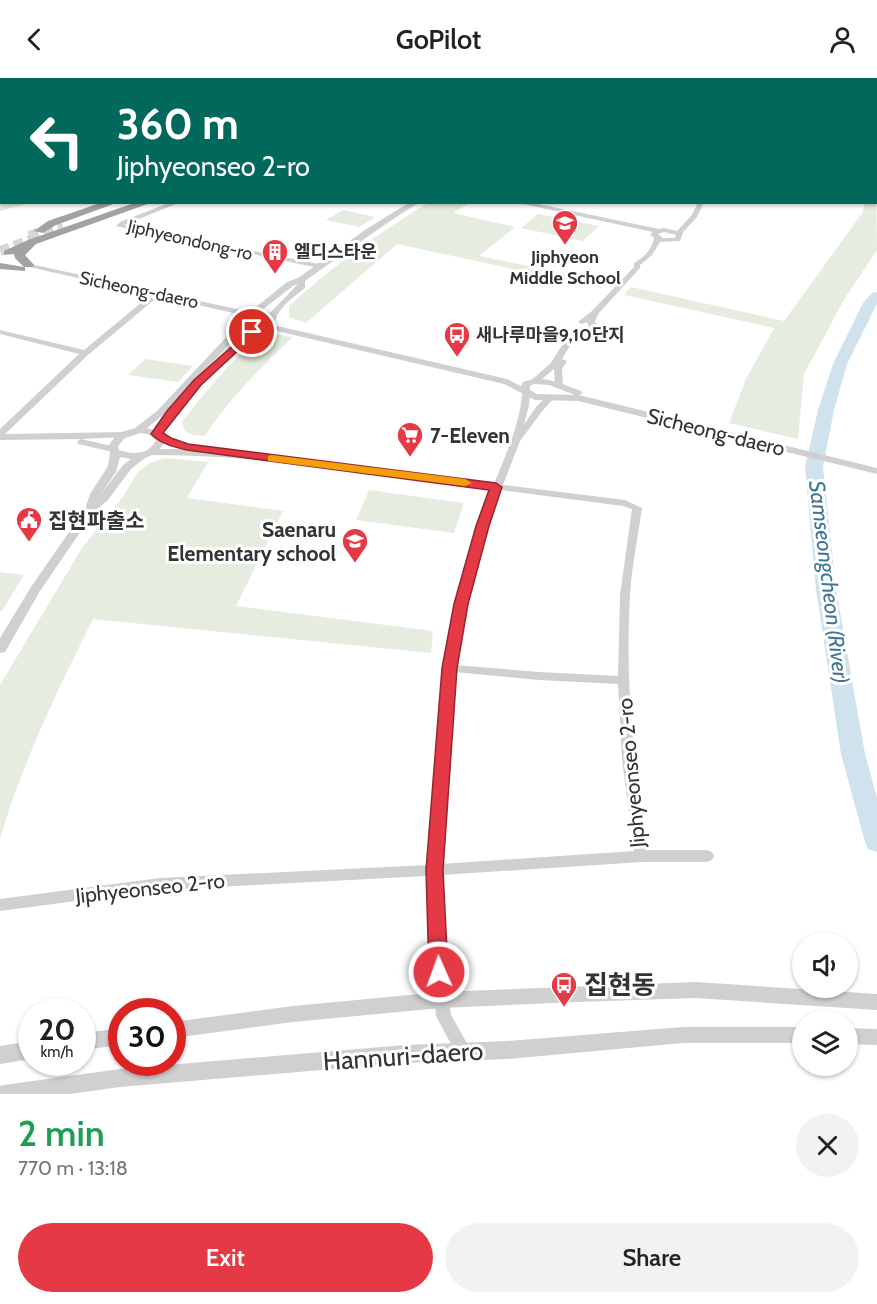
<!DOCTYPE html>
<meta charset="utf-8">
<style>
:root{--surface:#fff;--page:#f2f2f2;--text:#202124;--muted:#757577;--accent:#e63946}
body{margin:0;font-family:Cabin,"Noto Sans KR",sans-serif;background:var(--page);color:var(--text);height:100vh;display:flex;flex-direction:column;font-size:22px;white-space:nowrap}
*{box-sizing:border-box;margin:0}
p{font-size:20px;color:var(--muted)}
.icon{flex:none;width:33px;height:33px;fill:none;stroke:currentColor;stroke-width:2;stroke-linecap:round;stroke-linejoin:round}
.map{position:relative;height:1016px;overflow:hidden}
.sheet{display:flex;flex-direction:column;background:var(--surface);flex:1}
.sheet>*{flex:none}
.guide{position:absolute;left:0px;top:0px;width:878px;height:126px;box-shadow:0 2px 4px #0004;background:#00695c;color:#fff;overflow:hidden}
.buttons{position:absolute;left:792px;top:854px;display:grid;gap:12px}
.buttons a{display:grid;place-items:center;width:66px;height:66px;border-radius:50%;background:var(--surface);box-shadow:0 2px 4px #0004;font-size:30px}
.speed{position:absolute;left:18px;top:920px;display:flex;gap:12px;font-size:30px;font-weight:700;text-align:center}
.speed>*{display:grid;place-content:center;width:78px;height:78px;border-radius:50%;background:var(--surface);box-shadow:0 2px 4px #0004;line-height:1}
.speed small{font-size:15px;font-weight:400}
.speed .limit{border:9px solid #d22;background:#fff;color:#111}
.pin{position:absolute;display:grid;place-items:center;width:51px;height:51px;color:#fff;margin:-26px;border:3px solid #fff;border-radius:50%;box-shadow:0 2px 6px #0007}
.me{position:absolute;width:66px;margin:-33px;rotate:358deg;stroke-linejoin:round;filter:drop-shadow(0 0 4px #0008)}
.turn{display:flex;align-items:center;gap:21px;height:126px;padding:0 18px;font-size:27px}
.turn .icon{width:78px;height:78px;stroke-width:2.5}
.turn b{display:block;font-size:42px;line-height:51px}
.round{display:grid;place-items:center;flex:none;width:63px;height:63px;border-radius:32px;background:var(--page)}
.headline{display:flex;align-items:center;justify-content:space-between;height:102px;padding:0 18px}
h1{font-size:36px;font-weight:600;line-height:45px;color:#1e9e55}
.primary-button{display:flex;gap:12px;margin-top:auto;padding:12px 18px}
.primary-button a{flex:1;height:69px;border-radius:36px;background:var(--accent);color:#fff;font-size:24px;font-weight:600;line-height:69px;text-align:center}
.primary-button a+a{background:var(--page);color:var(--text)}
header{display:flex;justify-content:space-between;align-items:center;height:78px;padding:0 18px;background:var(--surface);font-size:27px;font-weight:600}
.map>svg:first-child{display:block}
.green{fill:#e6ecdf}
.water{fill:#cfe2ee}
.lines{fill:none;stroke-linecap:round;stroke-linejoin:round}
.river{fill:#cfe2ee;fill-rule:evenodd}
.trunk-tunnel{stroke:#d6d6d6;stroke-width:10;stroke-dasharray:10 5;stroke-linecap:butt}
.minor{fill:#d0d0d0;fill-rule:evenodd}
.tertiary{fill:#d0d0d0;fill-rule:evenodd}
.trunk{fill:#a2a2a2;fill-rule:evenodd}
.route{fill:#e63946;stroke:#96252e;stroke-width:1.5}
.slow{fill:#f59e0b}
.labels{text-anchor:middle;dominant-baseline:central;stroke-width:6;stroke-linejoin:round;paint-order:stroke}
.far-street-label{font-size:18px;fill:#333;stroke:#fff}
.far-poi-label{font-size:18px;font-weight:bold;fill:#333;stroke:#fff;text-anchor:start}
.street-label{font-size:21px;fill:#333;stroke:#fff}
.poi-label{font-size:21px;font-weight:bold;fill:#333;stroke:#fff;text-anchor:start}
.water-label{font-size:22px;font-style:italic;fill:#3f7597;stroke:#fff}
.near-poi-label{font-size:26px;font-weight:bold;fill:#333;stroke:#fff;text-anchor:start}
.near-street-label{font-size:26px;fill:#333;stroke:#fff}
</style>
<header><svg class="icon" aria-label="back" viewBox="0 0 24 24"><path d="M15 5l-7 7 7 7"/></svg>GoPilot<svg class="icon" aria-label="person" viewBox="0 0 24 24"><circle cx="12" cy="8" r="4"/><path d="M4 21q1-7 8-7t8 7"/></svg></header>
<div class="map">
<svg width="877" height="1016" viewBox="0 0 877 1016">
<rect width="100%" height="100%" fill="#fff"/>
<path class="green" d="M 0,0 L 441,0 L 2,2 L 2,124 L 29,125 L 0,133 Z
M 876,103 L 877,172 L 845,220 L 804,296 L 798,361 L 729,345 L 746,301 L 774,250 L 624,217 L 631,209 L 784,243 L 863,134 L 864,125 L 876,124 Z
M 430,124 L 469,125 L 453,135 L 515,149 L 479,178 L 607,204 L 601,210 L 397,166 L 306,245 L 289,239 L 289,228 C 333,188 379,154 430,124 Z
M 343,132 L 375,139 L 359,149 L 326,142 Z
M 538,136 L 599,148 L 583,163 L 521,150 Z
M 273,256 L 293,259 C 261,289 228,322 205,358 L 193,357 L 185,353 L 182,344 C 200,322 245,260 273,256 Z
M 145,281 L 193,288 L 178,304 L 128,297 Z
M 164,380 L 208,384 L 187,420 L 283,433 L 236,528 L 433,553 L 431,575 L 93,541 C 58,611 22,685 0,761 L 0,607 L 82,470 L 122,420 L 138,394 L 150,385 Z
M 369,412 L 464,425 L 454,455 L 356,442 Z
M 0,494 L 24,497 L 2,533 L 0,533 Z"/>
<path class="water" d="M 859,697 L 868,702 L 876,735 L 870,739 L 861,732 L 854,704 Z"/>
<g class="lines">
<path class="river" d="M 540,0 L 554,0 L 555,2 L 541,2 Z
M 876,77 L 877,77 L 877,83 L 876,83 Z
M 877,214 L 877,226 L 847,286 L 834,332 L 823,389 L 836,511 L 865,676 L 877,720 L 877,774 L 868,771 L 865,764 L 841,676 L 816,511 L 805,389 L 818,332 L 833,286 L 863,225 L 872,215 Z"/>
<path class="trunk-tunnel" d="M 29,158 L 62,146
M 0,173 L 39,159"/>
<path class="minor" d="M 669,0 L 676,0 L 666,2 Z
M 171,124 L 181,124 L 124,147 L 319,186 L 322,188 L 319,190 L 116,148 L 120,144 Z
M 514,124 L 529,124 L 659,151 L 664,150 L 677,153 L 692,137 L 698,124 L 704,124 L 697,139 L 683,154 L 680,163 L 660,164 L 652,177 L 640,187 L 640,190 L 599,235 L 595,243 L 597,248 L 594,253 L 579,253 L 562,281 L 567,283 L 562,291 L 563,309 L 559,311 L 555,309 L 554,291 L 536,306 L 530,306 L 529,304 L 550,286 L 574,249 L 589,249 L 587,244 L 582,246 L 578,244 L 592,233 L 634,189 L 634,185 C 644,179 652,172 654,160 L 650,156 L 653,154 ZM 664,154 L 676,157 L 675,160 L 663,160 L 658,156 Z
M 148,219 L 155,221 L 88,277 L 5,356 L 128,354 L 128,358 L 125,359 L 81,361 L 116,369 L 117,371 L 116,373 L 113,374 L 78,366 L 77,364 L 80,361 L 0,362 L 0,351 L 79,276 L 0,256 L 0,252 L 84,272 Z
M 526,312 L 530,315 L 529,327 L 524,347 C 531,336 538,324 550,317 L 554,320 L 543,332 L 520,363 L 503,407 L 625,422 L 642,430 C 638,459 632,487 630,516 C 625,602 633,688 648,772 L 707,772 L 712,774 L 714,778 L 712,782 L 707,784 L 642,784 L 441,797 L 446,894 L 451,937 L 472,974 L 470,979 L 464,982 L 458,979 L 436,938 L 432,894 L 427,798 L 160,812 L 0,833 L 0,821 L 160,800 L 428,787 L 443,590 L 450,552 L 477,448 L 492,411 C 378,396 265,377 150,377 L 146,374 L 150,371 L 190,371 L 172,368 L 157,360 L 157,356 L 160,355 L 178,364 L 195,367 L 196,369 L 194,371 L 255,375 L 494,406 C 505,379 521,343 522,315 ZM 501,412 L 623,428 L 632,431 L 620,517 L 618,598 L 539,594 L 455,587 C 464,527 479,468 501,412 ZM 454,594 L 539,602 L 618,606 L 622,681 L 634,773 L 441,786 Z"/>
<path class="tertiary" d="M 726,0 L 735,0 L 723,2 Z
M 410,124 L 420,124 C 381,148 343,176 305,203 L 305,210 C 294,219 277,230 275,245 L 273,247 L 507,301 L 521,308 L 523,304 C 545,296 561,306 581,313 L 583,315 L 579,317 L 877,390 L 877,396 L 578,323 L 535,322 L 504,306 L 264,250 L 246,262 L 223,284 L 217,284 L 217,280 C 231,267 247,247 267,246 L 268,239 L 259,237 L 245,242 L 239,256 L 189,310 L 196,312 L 162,356 L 166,362 L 157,375 L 145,380 L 131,391 L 108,422 L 94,434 L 40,513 L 5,574 L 0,575 L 0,560 L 31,509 L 85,431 L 90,416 L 108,388 L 110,375 L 108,368 L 118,355 L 135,350 L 157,333 L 232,253 L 237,240 L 242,237 L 29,189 L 25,187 L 26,185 L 250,234 L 287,204 L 298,200 L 365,152 ZM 298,206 L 270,235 L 262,232 L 293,208 ZM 534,306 L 549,307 L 575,317 L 537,316 L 530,312 L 530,308 ZM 182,317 L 155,352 L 147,350 L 163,337 ZM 141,355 L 148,356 L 156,362 C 149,377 133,377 119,372 L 118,368 L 125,360 ZM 120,379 L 131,381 L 123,387 L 99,419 L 116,394 Z
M 696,904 L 877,916 L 877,932 L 696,920 L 577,924 L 441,930 L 293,944 L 172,960 L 172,944 L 293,928 L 441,914 Z
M 683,949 L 802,949 L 802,965 L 683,965 L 508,981 L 405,985 L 120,1009 L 70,1016 L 0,1016 L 0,1008 L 4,1007 L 120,991 L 405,967 L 508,963 Z
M 122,950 L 122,967 L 82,972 L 82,955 Z
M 848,950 L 877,951 L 877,967 L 848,966 Z
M 32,963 L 32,981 L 0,986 L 0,968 Z"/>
<path class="trunk" d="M 469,0 L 479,0 L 468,2 Z
M 103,124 L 119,124 L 56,147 L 43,155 L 34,153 L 48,143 Z
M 137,124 L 153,124 L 36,166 L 25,177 L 34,187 L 33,189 L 25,189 L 25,193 L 0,191 L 0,185 L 24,189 L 15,180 L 14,176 L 4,177 L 4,173 L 28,162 Z"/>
</g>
<path class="route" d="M 252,251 L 256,252 L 256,256 L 201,307 L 163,355 L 171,360 L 188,366 L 496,405 L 502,409 L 489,448 L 468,526 L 457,590 L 443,792 L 448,894 L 446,900 L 439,903 L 432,900 L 429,894 L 426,792 L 442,590 L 454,526 L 476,448 L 489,412 L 187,372 C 174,369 161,366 151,356 L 167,333 L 194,302 Z"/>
<path class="slow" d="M 272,377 L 465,401 L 472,405 L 465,408 L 268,383 L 268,378 Z"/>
<defs>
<g id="school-pin" transform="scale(1.35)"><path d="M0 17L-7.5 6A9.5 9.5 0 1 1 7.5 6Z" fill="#e63946" stroke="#fff"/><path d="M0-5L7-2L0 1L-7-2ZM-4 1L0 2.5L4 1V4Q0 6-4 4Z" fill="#fff"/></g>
<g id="building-pin" transform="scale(1.35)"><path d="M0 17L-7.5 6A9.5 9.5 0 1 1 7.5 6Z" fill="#e63946" stroke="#fff"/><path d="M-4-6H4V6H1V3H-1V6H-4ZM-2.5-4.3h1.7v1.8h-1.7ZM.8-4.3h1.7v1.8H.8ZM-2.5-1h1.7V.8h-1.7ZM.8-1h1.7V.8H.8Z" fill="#fff"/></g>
<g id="bus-pin" transform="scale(1.35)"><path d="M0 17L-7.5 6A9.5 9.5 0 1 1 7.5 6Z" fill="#e63946" stroke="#fff"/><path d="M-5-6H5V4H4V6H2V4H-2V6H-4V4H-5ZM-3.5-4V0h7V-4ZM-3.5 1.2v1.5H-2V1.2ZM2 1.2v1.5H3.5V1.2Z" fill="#fff"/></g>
<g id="supermarket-pin" transform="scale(1.35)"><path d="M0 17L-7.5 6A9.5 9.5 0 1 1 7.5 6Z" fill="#e63946" stroke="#fff"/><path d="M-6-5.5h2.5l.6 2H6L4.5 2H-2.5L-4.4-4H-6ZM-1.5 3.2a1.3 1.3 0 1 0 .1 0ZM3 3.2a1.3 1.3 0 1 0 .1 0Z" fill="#fff"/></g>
<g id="civic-pin" transform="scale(1.35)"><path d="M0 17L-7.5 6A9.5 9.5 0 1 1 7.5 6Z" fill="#e63946" stroke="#fff"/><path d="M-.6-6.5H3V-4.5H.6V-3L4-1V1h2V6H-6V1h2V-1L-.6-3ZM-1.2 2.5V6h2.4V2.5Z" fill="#fff"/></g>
</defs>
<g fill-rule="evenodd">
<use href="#school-pin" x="565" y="145"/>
<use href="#building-pin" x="275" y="174"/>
<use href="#bus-pin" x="457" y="257"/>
<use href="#supermarket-pin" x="410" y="357"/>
<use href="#civic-pin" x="29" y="442"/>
<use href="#school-pin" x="355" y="463"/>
<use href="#bus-pin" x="564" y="907"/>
</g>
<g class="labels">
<g class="far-street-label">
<text transform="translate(190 162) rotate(13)">Jiphyeondong-ro</text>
<text transform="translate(139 212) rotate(12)">Sicheong-daero</text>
</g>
<g class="far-poi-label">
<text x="294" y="174">엘디스타운</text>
<text x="565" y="179" text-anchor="middle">Jiphyeon<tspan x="565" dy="21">Middle School</tspan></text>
<text x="476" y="257">새나루마을9,10단지</text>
</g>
<g class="street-label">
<text transform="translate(716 354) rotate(14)">Sicheong-daero</text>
<text transform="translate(631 695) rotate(-95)">Jiphyeonseo 2-ro</text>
<text transform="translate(150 810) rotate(-6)">Jiphyeonseo 2-ro</text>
</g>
<g class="poi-label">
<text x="430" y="357">7-Eleven</text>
<text x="48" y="442">집현파출소</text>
<text x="336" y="451" text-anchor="end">Saenaru<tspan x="336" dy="24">Elementary school</tspan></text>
</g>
<g class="water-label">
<text transform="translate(829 504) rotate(83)">Samseongcheon (River)</text>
</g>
<g class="near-poi-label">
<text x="584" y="907">집현동</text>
</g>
<g class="near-street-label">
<text transform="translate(403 978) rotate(-4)">Hannuri-daero</text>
</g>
</g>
</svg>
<div class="buttons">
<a><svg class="icon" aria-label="sound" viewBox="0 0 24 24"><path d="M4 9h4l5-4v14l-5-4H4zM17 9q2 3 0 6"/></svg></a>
<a><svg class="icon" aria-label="layers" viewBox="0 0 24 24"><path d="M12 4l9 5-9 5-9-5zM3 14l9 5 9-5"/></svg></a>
</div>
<div class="speed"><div>20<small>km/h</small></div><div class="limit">30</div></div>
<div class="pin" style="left:252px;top:254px;background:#d93025"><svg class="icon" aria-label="arrive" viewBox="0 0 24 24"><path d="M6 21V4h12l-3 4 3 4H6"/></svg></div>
<svg class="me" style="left:439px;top:894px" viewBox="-20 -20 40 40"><circle r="17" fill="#e63946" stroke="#fff" stroke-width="3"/><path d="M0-11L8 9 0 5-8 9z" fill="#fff"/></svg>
<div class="guide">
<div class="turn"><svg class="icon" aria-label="left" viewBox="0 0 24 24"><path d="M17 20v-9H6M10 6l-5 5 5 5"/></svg><div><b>360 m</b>Jiphyeonseo 2-ro</div></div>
</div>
</div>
<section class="sheet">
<div class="headline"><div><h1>2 min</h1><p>770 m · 13:18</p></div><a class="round"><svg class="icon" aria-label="close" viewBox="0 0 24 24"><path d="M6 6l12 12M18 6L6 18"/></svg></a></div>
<div class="primary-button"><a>Exit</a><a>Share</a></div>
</section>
